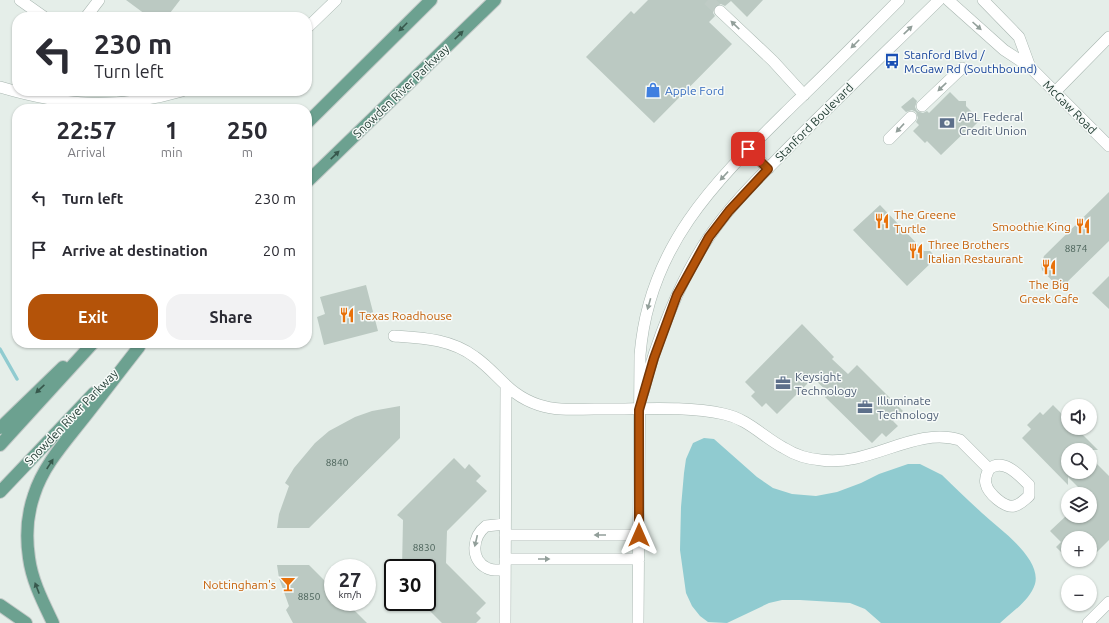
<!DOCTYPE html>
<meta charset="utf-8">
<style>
:root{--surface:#fff;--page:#f2f2f3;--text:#2b2b33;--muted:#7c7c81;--accent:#b45309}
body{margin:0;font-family:Ubuntu,sans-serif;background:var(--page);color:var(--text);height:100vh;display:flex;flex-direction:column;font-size:15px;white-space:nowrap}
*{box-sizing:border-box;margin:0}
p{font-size:13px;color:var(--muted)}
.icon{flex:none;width:22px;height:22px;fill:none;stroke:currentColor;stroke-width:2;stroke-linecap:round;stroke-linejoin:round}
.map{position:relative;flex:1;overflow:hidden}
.sheet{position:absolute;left:12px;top:104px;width:300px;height:244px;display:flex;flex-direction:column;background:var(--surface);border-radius:16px;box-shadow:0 1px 3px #0004}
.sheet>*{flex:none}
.banner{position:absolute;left:12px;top:12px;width:300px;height:84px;border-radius:16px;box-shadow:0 1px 3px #0004;background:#fff;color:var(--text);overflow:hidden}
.buttons{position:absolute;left:1061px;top:399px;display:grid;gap:8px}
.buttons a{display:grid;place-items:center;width:36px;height:36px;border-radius:50%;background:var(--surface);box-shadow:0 1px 3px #0004;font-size:20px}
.speed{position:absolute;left:324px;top:559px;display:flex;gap:8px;font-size:20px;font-weight:700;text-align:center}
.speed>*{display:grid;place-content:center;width:52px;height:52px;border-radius:50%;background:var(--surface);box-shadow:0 1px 3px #0004;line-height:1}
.speed small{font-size:10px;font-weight:400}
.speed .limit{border:2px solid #111;border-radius:6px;background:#fff;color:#111}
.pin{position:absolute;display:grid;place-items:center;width:34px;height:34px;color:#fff;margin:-17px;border-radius:8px;box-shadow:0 2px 6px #0006}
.me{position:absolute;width:44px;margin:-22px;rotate:0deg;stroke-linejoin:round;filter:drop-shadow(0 0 3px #0008)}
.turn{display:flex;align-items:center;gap:14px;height:84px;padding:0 16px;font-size:18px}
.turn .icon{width:52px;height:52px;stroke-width:2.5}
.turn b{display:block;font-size:28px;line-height:34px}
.eta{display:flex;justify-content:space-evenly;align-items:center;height:68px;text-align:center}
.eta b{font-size:24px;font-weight:700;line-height:28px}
.cta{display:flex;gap:8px;margin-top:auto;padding:8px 16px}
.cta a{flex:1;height:46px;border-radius:16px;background:var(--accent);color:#fff;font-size:16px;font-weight:700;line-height:46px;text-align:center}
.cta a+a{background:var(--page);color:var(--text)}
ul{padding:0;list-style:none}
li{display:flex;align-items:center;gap:12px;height:52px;padding:0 16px}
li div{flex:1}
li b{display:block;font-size:15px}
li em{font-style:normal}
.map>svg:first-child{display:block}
.water{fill:#90cbd0}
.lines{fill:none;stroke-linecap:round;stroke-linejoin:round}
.stream{stroke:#90cbd0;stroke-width:3.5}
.building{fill:#bbc9c2}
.minor-tunnel{stroke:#bfcbc5;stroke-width:11;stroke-dasharray:11 5.5;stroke-linecap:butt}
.minor-casing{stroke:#a8b6b0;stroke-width:12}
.major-casing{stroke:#c2c9c7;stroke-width:14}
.minor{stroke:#fff;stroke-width:11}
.major{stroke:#6ca190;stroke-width:12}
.oneway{fill:#929f9a}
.oneway2{fill:#37584c}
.route-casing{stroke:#753606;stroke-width:10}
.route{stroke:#b45309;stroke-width:7}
.labels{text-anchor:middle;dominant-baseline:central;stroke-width:3;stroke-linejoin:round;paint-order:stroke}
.number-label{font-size:10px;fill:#4a6259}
.transit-label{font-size:12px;fill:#164399;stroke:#f6faf8;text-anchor:start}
.shop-label{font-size:12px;fill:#366cbe;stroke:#f6faf8;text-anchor:start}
.street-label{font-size:12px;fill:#253f36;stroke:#f6faf8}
.service-label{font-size:12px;fill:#4e5e75;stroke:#f6faf8;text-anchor:start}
.food-label{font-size:12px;fill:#c56008;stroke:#f6faf8;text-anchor:start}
</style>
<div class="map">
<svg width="1109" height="623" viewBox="0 0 1109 623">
<rect width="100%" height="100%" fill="#e5eee9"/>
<path class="water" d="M 704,438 L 714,439 L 757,477 L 773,488 L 792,494 L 816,496 L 837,492 L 861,483 L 879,474 L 908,464 L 920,464 L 942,475 C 955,488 968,500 982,513 C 998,528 1042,558 1035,584 C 1030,600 1012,612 1000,623 L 881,623 L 865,609 L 850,603 L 800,600 L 782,600 L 769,603 L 727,623 L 708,622 L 700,616 L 692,606 L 686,593 L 680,550 L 681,507 L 684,473 L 686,459 L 693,443 Z"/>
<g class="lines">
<path class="stream" d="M 0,349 L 17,379"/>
</g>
<path class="building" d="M 126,0 L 180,0 L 167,17 L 149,17 Z
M 648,0 L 763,0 L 747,17 L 731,1 L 725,6 L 721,4 L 715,7 L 713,13 L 715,16 L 709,22 L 732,44 L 654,123 L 586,57 L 631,11 L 634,14 Z
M 950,92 L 959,101 L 966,101 L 966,106 L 980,120 L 971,129 L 969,128 L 941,155 L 927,141 L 925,143 L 913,131 L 919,125 L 916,122 L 918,118 L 916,112 L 912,110 L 906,112 L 901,107 L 913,97 L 917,101 L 915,107 L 917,111 L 923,113 L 927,111 L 929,113 Z
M 1109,192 L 1109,241 L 1060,289 L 1042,270 L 1041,265 L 1044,256 Z
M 880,205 L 924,251 L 930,251 L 933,254 L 933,261 L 907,286 L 853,230 Z
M 1109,276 L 1109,309 L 1092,293 Z
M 366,285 L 378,331 L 324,345 L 317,317 L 325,314 L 320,297 Z
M 802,324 L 834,357 L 832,359 L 848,374 L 857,365 L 903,411 L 893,421 L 898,426 L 886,437 L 882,433 L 872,443 L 825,397 L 829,393 L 813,378 L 777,414 L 766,403 L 762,407 L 751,396 L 755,392 L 745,382 Z
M 1053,405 L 1068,420 L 1068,428 L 1076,428 L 1098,450 L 1068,450 L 1068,472 L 1090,472 L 1090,457 L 1109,476 L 1109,540 L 1090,559 L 1090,538 L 1068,538 L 1068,559 L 1056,547 L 1061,542 L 1050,531 L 1066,516 L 1090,516 L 1090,494 L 1085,494 L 1068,477 L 1068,485 L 1022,438 L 1031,429 L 1027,425 L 1040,412 L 1043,415 Z
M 400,406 L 400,438 L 309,528 L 277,528 L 279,514 L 289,486 L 285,483 L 294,468 L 315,443 L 329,431 L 355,417 L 372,411 Z
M 454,458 L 465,469 L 469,464 L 481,476 L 476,481 L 487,491 L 447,531 L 446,563 L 486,603 L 476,613 L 481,618 L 476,623 L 442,623 L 427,608 L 427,568 L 402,568 L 403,520 L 397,515 Z
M 277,565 L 309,565 L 333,589 L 333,602 L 346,602 L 367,623 L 293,623 L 286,610 L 289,606 L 279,578 Z"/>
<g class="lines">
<path class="minor-tunnel" d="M 708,0 L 720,11"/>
<g class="minor-casing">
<path id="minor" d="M 20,0 L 44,17
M 948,0 L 1004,50 L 1030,67 L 1109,146
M 983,0 L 1019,37 L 1030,67
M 720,11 L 773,61 L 804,95
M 86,17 L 99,0
M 307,28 L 336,0
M 0,87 C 64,106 117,110 182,91
M 1055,92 L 1109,37
M 922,106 L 962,68
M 889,139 L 911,117
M 749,149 L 768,169
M 394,336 C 423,338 451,339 475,357 C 499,374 508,395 539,405 C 557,411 576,409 594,409 C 636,410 682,405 724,414 C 748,419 763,437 784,448 C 795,455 808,459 821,460 C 870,467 914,426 960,440 L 989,469 C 987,474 984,478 986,484 C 988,493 1004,508 1014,506 C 1020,505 1024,500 1029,496 L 1029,485 C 1019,475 1003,457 989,469
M 643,393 C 655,344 680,279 709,237 C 733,201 766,171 796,140 C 843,93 891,47 939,0
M 505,535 L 639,535
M 505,559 L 639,559
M 505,570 C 499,570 492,571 487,568 C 469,559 473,536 486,526 L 505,524
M 505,623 L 506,386
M 638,623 L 640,355 C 649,243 718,179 793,105 C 829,71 864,35 899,0
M 1088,623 L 1109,602"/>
</g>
<g class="major-casing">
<path id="major" d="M 307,123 L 431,0
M 307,182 L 495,0
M 0,428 L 63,367
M 0,445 L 93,343
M 0,492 L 94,393
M 0,605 L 26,623
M 53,623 C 43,602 32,581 29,558 C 26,538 27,515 34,495 C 43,466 65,442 83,419 C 102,395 120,371 139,347"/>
</g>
<use href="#minor" class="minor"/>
<use href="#major" class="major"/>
</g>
<defs><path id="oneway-solid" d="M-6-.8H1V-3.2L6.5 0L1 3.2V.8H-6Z"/></defs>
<g class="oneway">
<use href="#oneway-solid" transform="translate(735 25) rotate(-136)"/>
<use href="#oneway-solid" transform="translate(977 26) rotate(42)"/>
<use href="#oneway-solid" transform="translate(908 30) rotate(-44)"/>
<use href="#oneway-solid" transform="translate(855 44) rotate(135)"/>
<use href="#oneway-solid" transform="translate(942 87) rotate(136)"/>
<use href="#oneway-solid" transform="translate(900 128) rotate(133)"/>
<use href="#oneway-solid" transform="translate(724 176) rotate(133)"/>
<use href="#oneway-solid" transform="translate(649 304) rotate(106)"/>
<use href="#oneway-solid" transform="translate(600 535) rotate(-180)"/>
<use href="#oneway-solid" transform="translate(476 541) rotate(103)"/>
<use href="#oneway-solid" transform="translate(544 559)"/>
</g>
<g class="oneway2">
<use href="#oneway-solid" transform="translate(403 27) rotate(135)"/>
<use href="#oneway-solid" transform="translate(459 35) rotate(-44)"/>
<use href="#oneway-solid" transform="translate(335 155) rotate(-44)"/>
<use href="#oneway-solid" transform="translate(40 389) rotate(137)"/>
<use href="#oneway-solid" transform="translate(50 464) rotate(-57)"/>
<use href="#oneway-solid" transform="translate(37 588) rotate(-111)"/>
</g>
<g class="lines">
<g class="route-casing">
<path id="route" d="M 639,535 L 639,410 L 654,358 L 677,295 L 709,237 L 729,211 L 768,169 L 748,149"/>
</g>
<use href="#route" class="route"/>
</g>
<defs>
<g id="bus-bare" transform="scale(1.2)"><path d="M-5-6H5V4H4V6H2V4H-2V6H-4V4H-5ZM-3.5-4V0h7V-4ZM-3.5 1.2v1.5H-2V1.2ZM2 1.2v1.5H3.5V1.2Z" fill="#1a4fb4" stroke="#f6faf8" stroke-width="2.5" paint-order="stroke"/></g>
<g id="shop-bare" transform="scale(1.2)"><path d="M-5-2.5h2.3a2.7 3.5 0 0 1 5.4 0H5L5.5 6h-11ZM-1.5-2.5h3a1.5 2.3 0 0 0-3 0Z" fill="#3f7fe0" stroke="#f6faf8" stroke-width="2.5" paint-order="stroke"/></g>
<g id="bank-bare" transform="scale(1.2)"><path d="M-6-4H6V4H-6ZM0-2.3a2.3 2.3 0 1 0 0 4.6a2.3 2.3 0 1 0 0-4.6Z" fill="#5c6f8a" stroke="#f6faf8" stroke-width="2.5" paint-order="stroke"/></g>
<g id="restaurant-bare" transform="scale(1.2)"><path d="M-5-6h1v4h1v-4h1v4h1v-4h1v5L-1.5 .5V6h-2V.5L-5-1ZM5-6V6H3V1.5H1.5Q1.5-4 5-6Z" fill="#e8710a" stroke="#f6faf8" stroke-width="2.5" paint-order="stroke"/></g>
<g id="office-bare" transform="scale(1.2)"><path d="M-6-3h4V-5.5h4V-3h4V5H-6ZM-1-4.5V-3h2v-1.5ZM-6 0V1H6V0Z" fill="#5c6f8a" stroke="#f6faf8" stroke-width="2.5" paint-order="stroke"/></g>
<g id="bar-bare" transform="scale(1.2)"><path d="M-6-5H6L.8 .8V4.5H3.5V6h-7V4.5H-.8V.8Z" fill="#e8710a" stroke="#f6faf8" stroke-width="2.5" paint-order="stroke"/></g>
</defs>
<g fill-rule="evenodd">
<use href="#bus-bare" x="892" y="61"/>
<use href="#shop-bare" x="653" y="90"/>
<use href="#bank-bare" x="947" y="123"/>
<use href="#restaurant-bare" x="882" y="221"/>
<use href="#restaurant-bare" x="1083" y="226"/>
<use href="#restaurant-bare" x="916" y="251"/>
<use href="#restaurant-bare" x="1049" y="267"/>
<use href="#restaurant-bare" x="347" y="315"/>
<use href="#office-bare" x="783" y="383"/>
<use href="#office-bare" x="865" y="407"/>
<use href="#bar-bare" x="288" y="584"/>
</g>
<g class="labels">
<g class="number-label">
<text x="1076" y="248">8874</text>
<text x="337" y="462">8840</text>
<text x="424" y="547">8830</text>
<text x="309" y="596">8850</text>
</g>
<g class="transit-label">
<text x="904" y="54">Stanford Blvd /<tspan x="904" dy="14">McGaw Rd (Southbound)</tspan></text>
</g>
<g class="shop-label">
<text x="665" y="90">Apple Ford</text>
</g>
<g class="street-label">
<text transform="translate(401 91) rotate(-44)">Snowden River Parkway</text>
<text transform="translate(1070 107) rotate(45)">McGaw Road</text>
<text transform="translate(814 122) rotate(-45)">Stanford Boulevard</text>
<text transform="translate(71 417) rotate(-46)">Snowden River Parkway</text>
</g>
<g class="service-label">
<text x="959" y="116">APL Federal<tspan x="959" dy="14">Credit Union</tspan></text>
<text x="795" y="376">Keysight<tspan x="795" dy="14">Technology</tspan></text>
<text x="877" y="400">Illuminate<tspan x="877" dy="14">Technology</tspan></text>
</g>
<g class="food-label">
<text x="894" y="214">The Greene<tspan x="894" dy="14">Turtle</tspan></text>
<text x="1071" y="226" text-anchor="end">Smoothie King</text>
<text x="928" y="244">Three Brothers<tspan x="928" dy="14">Italian Restaurant</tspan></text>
<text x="1049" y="284" text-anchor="middle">The Big<tspan x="1049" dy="14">Greek Cafe</tspan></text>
<text x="359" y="315">Texas Roadhouse</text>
<text x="276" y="584" text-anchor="end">Nottingham's</text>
</g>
</g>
</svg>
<div class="buttons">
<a><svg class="icon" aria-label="sound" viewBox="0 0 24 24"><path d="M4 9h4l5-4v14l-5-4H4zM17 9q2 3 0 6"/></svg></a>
<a><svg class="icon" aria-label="search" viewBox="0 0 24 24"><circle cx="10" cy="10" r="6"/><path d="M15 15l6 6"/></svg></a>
<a><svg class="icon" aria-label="layers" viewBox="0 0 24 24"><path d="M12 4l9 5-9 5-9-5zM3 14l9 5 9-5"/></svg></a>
<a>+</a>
<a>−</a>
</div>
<div class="speed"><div>27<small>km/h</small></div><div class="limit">30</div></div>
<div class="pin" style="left:748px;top:149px;background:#d93025"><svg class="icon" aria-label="arrive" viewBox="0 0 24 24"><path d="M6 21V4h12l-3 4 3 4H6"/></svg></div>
<svg class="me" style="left:639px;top:535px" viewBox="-20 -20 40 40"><path d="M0-17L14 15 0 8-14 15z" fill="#b45309" stroke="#fff" stroke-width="4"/></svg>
<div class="banner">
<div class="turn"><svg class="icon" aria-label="left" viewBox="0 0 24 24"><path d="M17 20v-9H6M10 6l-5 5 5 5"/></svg><div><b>230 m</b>Turn left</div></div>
</div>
<section class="sheet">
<div class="eta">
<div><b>22:57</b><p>Arrival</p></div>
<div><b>1</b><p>min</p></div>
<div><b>250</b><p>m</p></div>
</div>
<ul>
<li><svg class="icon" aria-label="left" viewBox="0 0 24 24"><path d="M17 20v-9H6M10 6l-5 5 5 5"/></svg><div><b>Turn left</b></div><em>230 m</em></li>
<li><svg class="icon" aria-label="arrive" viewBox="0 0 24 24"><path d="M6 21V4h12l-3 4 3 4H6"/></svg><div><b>Arrive at destination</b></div><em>20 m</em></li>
</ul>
<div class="cta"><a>Exit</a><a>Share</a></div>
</section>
</div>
